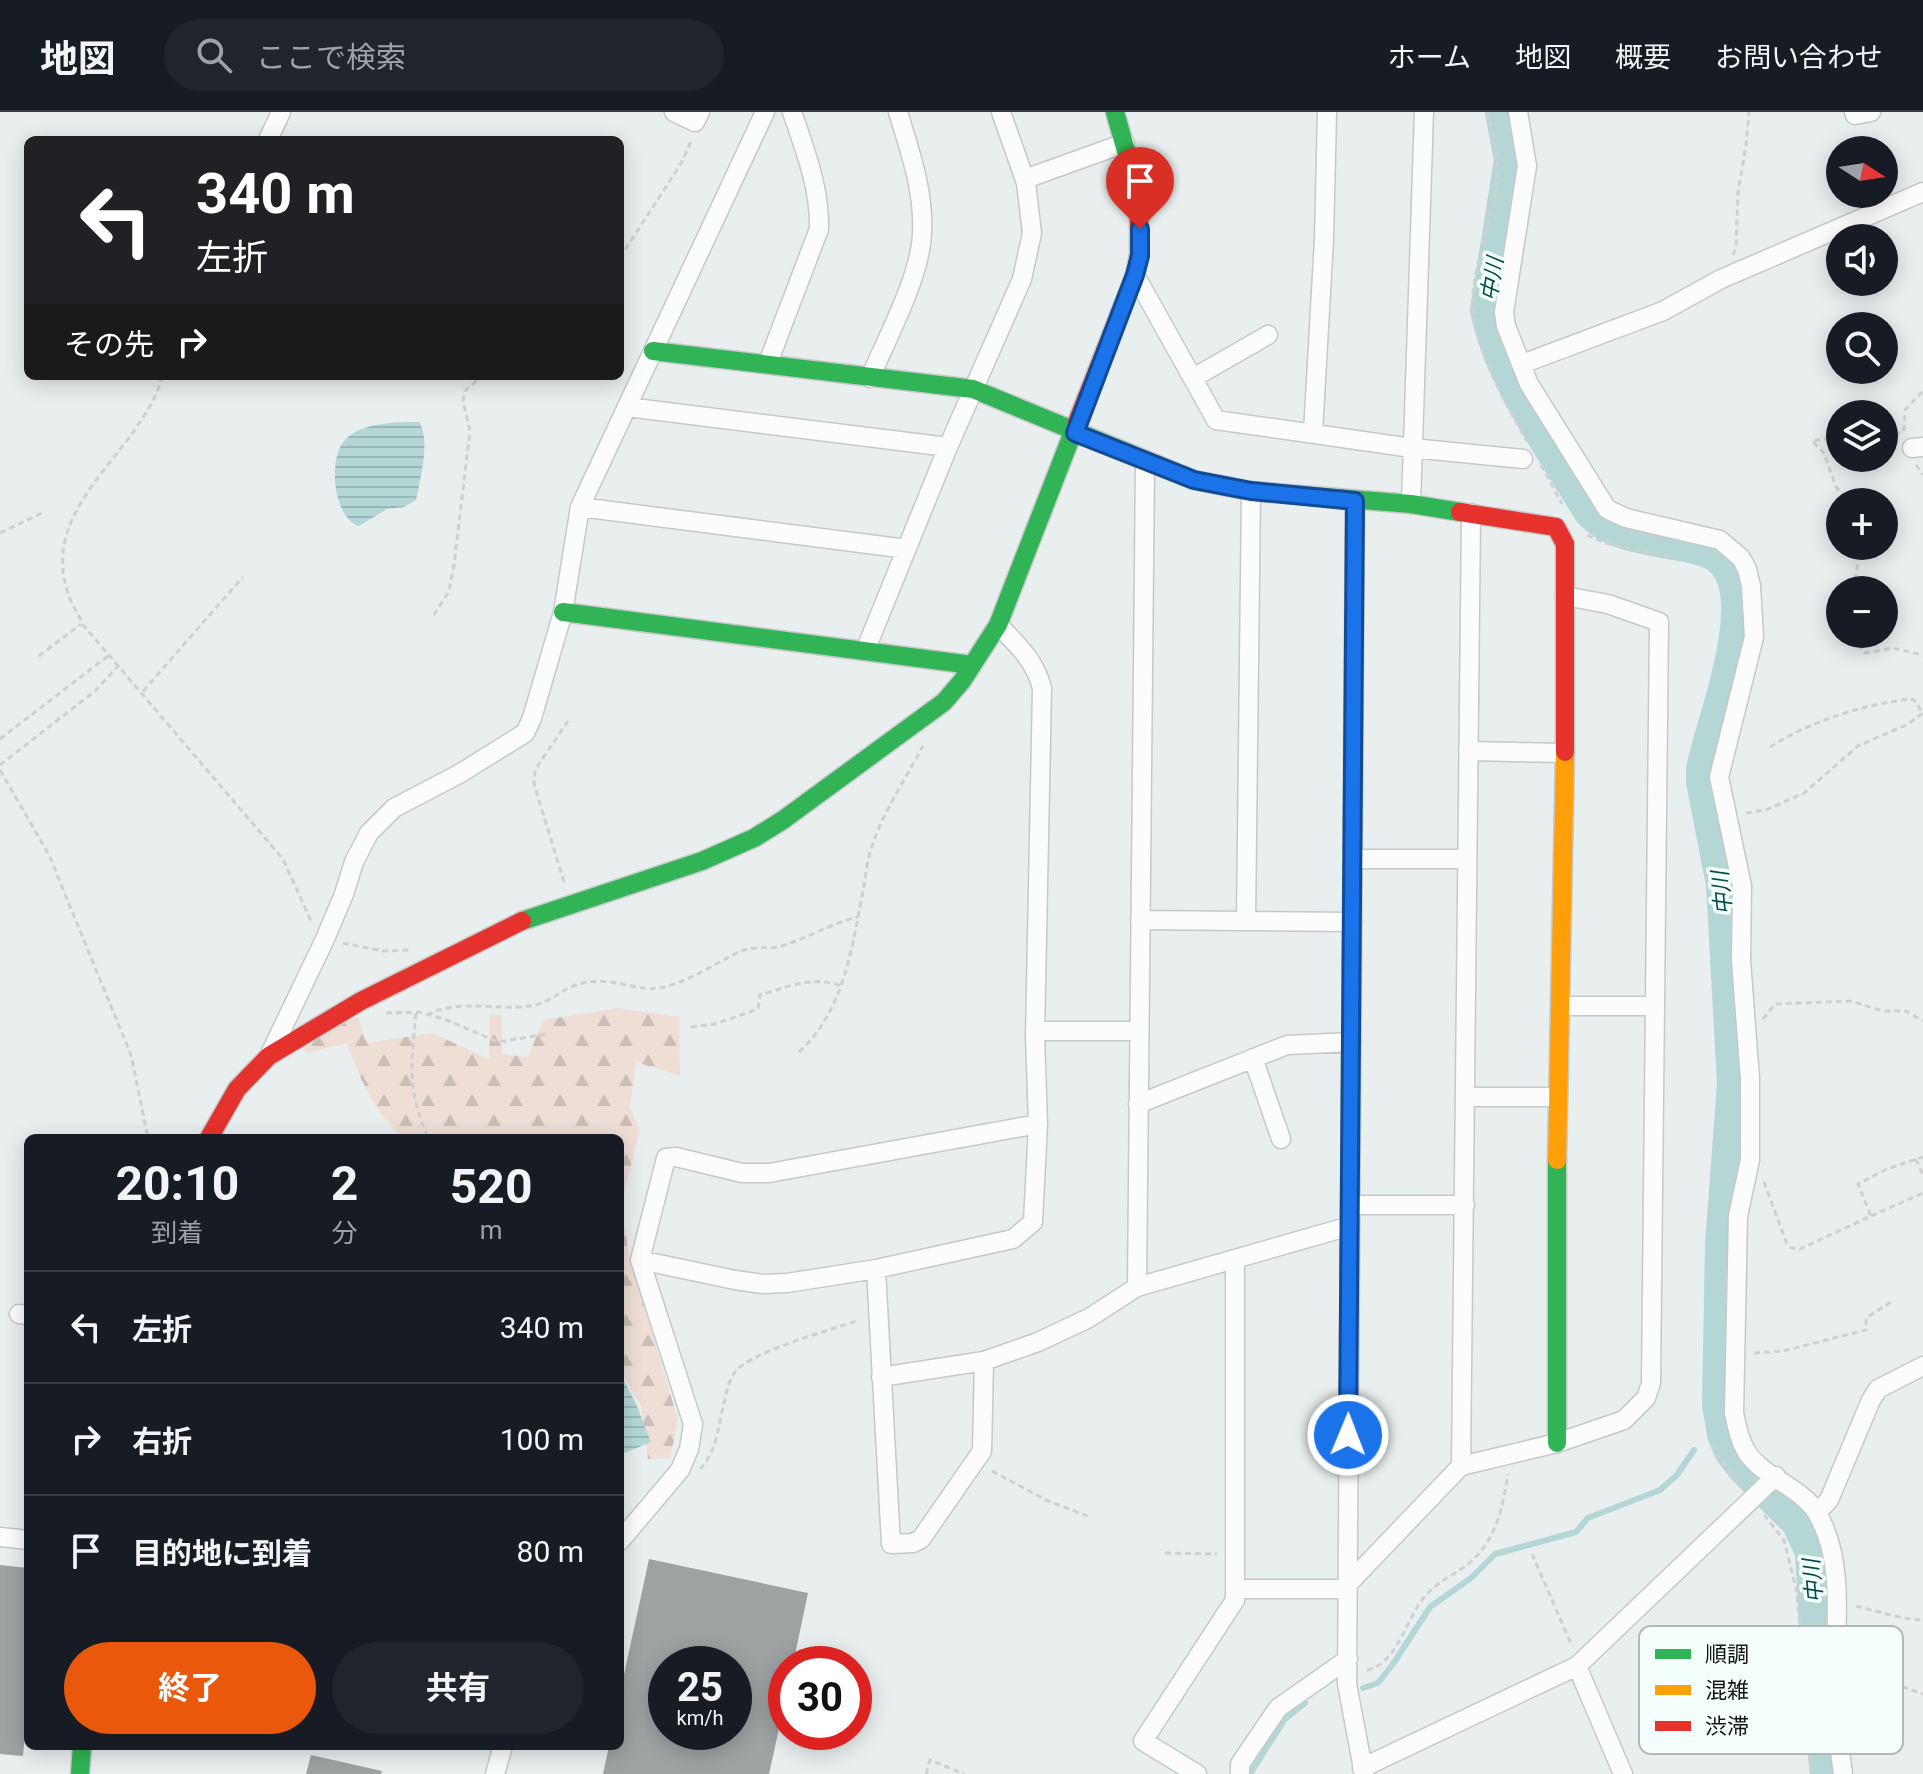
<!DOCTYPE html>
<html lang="ja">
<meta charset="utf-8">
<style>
:root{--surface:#171b24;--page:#20242c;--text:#f1f3f6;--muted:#9ea1a6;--line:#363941;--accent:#ea580c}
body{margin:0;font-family:Roboto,"Noto Sans JP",sans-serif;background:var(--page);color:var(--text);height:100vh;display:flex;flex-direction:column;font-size:30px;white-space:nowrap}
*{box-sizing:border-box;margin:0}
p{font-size:26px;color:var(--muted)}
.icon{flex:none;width:44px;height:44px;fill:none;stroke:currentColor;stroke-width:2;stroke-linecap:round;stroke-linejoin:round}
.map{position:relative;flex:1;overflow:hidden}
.drawer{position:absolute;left:24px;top:1022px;width:600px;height:616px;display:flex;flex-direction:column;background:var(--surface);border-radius:12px;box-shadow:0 4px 20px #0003}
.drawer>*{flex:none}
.guide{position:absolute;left:24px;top:24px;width:600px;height:244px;border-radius:12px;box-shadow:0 4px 20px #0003;background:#202124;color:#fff;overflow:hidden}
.needle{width:52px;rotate:102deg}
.controls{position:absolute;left:1826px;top:24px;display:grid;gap:16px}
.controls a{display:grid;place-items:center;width:72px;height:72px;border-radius:50%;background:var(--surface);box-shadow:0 4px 20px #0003;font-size:40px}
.speed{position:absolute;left:648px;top:1534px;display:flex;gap:16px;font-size:40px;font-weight:700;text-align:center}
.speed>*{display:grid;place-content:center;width:104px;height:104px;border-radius:50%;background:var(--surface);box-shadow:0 4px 20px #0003;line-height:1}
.speed small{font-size:20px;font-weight:400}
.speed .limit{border:12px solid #d22;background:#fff;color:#111}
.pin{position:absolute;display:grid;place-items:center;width:68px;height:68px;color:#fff;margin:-82px -34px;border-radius:50% 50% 50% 0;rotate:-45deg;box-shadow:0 0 8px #0007}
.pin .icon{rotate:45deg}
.me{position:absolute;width:88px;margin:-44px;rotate:1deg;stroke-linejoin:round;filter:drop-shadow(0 0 6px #0008)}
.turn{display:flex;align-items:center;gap:28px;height:168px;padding:0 40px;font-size:36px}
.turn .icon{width:104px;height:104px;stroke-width:2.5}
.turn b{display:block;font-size:56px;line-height:68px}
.then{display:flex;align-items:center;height:76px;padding:0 40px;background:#0003;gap:16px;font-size:30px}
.eta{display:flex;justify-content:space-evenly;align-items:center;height:136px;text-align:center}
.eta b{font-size:48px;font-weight:700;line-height:56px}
.button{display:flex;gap:16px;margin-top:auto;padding:16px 40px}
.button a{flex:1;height:92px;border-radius:48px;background:var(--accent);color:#fff;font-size:32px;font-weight:700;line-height:92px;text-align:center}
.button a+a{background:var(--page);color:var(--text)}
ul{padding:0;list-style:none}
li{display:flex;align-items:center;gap:24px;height:112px;padding:0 40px;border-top:2px solid var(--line)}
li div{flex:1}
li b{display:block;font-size:30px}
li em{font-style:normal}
header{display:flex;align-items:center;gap:48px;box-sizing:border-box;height:112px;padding:0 40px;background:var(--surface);border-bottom:2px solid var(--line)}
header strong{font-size:38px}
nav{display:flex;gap:44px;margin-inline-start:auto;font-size:28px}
.search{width:560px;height:72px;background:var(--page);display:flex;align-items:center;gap:20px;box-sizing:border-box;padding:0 28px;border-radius:44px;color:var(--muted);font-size:30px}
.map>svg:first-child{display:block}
.forest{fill:url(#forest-firs)}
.water{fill:url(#water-rules)}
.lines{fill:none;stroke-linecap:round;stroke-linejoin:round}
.stream{stroke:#b4d7d6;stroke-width:6}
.river{stroke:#b4d7d6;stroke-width:34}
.building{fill:#9ea2a2;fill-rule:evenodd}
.street-casing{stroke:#c5c9c9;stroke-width:21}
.fast-casing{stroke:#c5c9c9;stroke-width:21}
.slow-casing{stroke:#c5c9c9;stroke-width:21}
.jam-casing{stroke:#c5c9c9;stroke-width:21}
.path{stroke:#d0d0d0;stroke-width:3;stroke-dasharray:6 4;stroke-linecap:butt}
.street{stroke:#fcfcfc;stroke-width:18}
.fast{stroke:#30b455;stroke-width:18}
.slow{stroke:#ff9f0a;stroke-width:18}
.jam{stroke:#e5322d;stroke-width:18}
.route-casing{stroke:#114b97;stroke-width:20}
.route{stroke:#1a73e8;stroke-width:14}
.labels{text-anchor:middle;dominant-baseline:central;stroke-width:7;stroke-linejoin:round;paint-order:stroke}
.water-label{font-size:22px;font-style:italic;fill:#004a4b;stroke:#f4fefd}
.key{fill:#f4fefd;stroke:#b1b9b8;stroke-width:2}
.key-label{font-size:22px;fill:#141717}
</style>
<header>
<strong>地図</strong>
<div class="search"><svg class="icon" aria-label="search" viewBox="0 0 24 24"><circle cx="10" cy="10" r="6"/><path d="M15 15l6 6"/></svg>ここで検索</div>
<nav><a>ホーム</a><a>地図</a><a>概要</a><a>お問い合わせ</a></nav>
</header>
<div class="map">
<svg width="1923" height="1662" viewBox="0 0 1923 1662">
<defs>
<pattern id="forest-firs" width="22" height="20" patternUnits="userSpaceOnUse" patternTransform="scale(2)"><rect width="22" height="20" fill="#eeded6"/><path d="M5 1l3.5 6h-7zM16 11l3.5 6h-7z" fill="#cbbeb7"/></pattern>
<pattern id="water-rules" width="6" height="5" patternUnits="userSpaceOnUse" patternTransform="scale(2)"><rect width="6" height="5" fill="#b4d7d6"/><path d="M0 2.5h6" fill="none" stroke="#9ab8b7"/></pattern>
</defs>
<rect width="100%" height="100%" fill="#e9eeee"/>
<path class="forest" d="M 618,896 L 679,905 L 680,964 L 636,950 L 630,995 L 640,1018 L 621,1091 L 629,1143 L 678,1308 L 670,1346 L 648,1347 L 641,1294 L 620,1258 L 620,1026 L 403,1026 C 375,1001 359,966 347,931 L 307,941 L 299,932 L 358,905 L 367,931 L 432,921 L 489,947 L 490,902 L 502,903 L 502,942 L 528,945 L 543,908 Z"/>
<path class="water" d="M 404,310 L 419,310 C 431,328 420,368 416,388 L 404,395 L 387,397 L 359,414 C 333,406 327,345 346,327 C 359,313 386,311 404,310 Z
M 620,1261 L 636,1292 L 651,1330 L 620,1343 Z"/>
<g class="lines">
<path class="stream" d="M 1363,1576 L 1378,1571 L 1393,1552 L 1430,1495 L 1471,1466 L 1495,1442 L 1576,1420 L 1588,1406 L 1660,1378 L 1677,1363 L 1694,1338
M 1250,1662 L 1285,1607 L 1305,1591"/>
<path class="river" d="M 1502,0 L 1511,48 L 1487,199 C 1504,272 1552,336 1590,399 C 1612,423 1644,425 1674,431 C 1689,434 1708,436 1720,446 C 1765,484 1713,607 1703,657 L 1703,670 L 1723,772 L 1734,972 L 1722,1132 L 1719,1292 L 1724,1322 L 1731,1339 L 1744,1356 L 1798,1410 L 1812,1440 L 1821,1609 L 1827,1662"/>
</g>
<path class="building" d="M 649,1447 L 808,1481 L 793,1552 L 786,1552 L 786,1585 L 769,1662 L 603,1662 L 609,1634 L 620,1634 L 620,1581 ZM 666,1552 L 734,1552 L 734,1620 L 666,1620 Z
M 0,1453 L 28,1456 L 28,1587 L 23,1644 L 0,1642 Z
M 311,1643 L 382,1659 L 381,1662 L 306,1662 Z"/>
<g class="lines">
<g class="street-casing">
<path id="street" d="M 674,0 L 695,10 L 700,0
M 1518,0 L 1527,54 L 1504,200 L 1506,214 L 1529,272 L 1607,397 L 1626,406 L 1720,428 L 1741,446 L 1747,457 L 1751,474 L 1754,525 L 1719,665 L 1742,774 L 1741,848 L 1750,967 L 1750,1048 L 1738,1104 L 1734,1301 C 1737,1315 1740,1330 1748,1342 C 1764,1365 1802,1376 1817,1401 C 1847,1452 1834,1521 1835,1577 C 1836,1605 1839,1634 1843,1662
M 1854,0 L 1855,3 L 1871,0
M 268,28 L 281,0
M 1025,67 L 1125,31
M 1135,163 L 1216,308 L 1412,336 L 1523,347
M 768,251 L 819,117 C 820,76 805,38 792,0
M 1522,252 L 1663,199 L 1721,167 L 1923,80
M 870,266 C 887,226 921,163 922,121 C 924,78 910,40 898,0
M 1193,266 L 1268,223
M 627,295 L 948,335 L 865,539
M 1313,321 L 1324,127 L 1327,0
M 948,335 L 1022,167 L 1032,121 L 1026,71 L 1001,0
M 1912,336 L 1923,335
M 1355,389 L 1347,1572 L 1364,1662
M 1411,392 L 1424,0
M 580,395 L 907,437
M 1468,639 L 1565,641
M 1353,747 L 1467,747
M 1140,808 L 1353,810
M 1246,809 L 1251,379
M 1561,894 L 1654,894
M 1035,919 L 1139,919
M 269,944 L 325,827 L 344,782 L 354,750 L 369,721 L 394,696 L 459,662 L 525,621 L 532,606 L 563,500 L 580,395 L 765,0
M 1253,946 L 1281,1027
M 1466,985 L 1557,985
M 1138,992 L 1287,933 L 1352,930
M 1350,1093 L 1465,1093
M 640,1148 L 735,1168 L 763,1172 L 787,1171 L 876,1157 L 1013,1127 L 1033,1110 L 1038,1012 L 1035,924 L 1042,576 C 1035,549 1018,533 998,513
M 876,1157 L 891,1432 L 913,1431 L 921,1427 L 982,1339 L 984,1249 L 1038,1230 L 1089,1206 L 1137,1175 L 1350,1114
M 1137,1175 L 1145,350
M 19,1202 L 28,1203
M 881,1265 L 984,1249
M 1461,1354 L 1471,401
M 1817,1401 L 1829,1388 L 1871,1288 L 1878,1277 L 1923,1254
M 0,1425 L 28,1428
M 620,1429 L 680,1358 L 689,1337 L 693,1312 L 640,1148 L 666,1046 L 676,1045 L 742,1061 L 769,1061 L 1038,1012
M 1347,1473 L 1461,1354 L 1557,1331 L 1624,1308 L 1646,1286 L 1651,1271 L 1659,510 L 1608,492 L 1565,484
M 1235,1477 L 1347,1477
M 1577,1554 L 1623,1662
M 1362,1656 L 1577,1554 L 1776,1364
M 495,1662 L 503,1634
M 1197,1662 L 1143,1629 L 1235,1488 L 1235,1148
M 1240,1662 L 1240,1652 L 1278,1596 L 1348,1547"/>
</g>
<g class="fast-casing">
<path id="fast" d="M 1115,0 L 1132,60 L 1139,106
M 653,239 L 973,277 L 1194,368 L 1251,379 L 1411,392 L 1460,400
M 563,500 L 972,553
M 522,809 L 702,749 L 754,726 L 783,708 L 944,590 L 962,569 L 998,513 L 1077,310
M 1557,1048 L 1557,1331
M 80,1662 L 82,1634"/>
</g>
<g class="slow-casing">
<path id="slow" d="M 1557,1048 L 1565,640"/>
</g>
<g class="jam-casing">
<path id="jam" d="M 1077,310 L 1135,163 L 1139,142 L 1139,106
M 1460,400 L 1556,415 L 1565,432 L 1565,640
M 209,1026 L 237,977 L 269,944 L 361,889 L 522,809"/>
</g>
<path class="path" d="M 1487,0 C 1491,18 1497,36 1497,54 C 1498,103 1470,150 1473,199 C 1476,240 1507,294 1527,329
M 1733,143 L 1736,135 L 1738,81 L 1746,33 L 1749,0
M 620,146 L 682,50 L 692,27
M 162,264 C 157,286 144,305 131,323 C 96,371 46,416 68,481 C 71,492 79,503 84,514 L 283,747 L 312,811
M 1904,319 L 1905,298 L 1923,279
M 1884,322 L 1900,321
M 1840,325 L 1812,329 L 1824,341 L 1836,375 L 1849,390
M 1541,353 L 1562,392
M 1916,353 L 1923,363
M 0,421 L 44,400
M 1587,423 L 1605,431 L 1668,444
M 1854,478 L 1860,434
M 434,503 L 449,479 L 454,453 L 470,319 L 463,289 L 465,279 L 482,264
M 1858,522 L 1860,535 L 1865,541 L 1893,536 L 1923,543
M 39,544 L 81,512
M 143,579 L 243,465
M 0,627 L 108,544
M 0,653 L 95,579 L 119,553
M 0,658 L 49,743 L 131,943 L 148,1026
M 1746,701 L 1766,698 L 1804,681 L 1858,634 L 1908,612 L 1923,601 L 1913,587 C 1867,591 1807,610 1769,636
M 564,770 L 534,672 L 535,658 L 568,609
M 343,831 L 383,839 L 410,838
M 386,901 L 419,900 L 447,908 L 498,930 L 547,922
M 416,901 C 411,953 407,977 428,1026
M 427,903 C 459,886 497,899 529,894 C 549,892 561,877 579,872 C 611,862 636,882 664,875 C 693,868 715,851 741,839 C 754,834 765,837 778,835 C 805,828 831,811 858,805
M 1763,907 L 1775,892 L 1851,889 L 1883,899 L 1906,899 L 1923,909
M 691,915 L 715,912 L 758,897 L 760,883 C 788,875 813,863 841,874
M 799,940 C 844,899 852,836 863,779 C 866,764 867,746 873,731 C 885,697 906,666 923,634
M 1916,1047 L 1923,1063
M 1764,1070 L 1787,1132 L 1791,1136 L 1800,1137 L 1871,1104 L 1858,1072 L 1887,1057 L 1923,1045
M 1871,1104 L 1923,1081
M 1754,1241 L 1783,1239 L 1866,1218 L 1866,1206 L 1894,1188
M 1711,1333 L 1741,1375
M 700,1357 C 716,1341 718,1316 723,1295 C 726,1284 728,1269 735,1260 C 751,1239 832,1218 859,1208
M 992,1359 L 1048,1389 L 1090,1405
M 1764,1403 L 1784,1428 L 1797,1481 L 1811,1662
M 1165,1441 L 1217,1442
M 1532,1442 L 1572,1534
M 1856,1494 L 1903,1506 L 1923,1508
M 1367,1558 C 1398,1552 1406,1505 1426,1483 C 1445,1462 1468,1460 1486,1432 C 1500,1411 1504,1386 1508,1362
M 1855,1558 L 1923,1582
M 926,1662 L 930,1648 L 964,1662"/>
<use href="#street" class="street"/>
<use href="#fast" class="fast"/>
<use href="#slow" class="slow"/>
<use href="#jam" class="jam"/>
</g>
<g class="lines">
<g class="route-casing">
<path id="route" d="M 1140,117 L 1140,144 L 1135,163 L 1075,321 L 1194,368 L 1251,379 L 1355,389 L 1348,1323"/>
</g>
<use href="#route" class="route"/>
</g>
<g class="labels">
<g class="water-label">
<text transform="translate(1492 167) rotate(-81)">中川</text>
<text transform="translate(1722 781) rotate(-96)">中川</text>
<text transform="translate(1813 1469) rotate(-95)">中川</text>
</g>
</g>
<rect x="1639" y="1514" width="264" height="128" rx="12" class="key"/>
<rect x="1655" y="1537" width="36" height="10" fill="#30b455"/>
<rect x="1655" y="1573" width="36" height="10" fill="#ff9f0a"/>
<rect x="1655" y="1609" width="36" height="10" fill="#e5322d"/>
<g class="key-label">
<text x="1705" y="1550">順調</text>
<text x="1705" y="1586">混雑</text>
<text x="1705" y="1622">渋滞</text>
</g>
</svg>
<div class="controls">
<a><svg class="needle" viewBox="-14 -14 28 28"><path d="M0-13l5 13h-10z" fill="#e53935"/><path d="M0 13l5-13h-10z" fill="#9ea1a6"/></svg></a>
<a><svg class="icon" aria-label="sound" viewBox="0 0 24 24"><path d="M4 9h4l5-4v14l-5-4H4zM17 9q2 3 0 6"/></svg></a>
<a><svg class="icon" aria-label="search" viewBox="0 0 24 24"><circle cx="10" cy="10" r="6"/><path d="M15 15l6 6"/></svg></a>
<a><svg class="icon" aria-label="layers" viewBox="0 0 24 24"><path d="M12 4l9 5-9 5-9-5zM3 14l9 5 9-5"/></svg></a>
<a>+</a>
<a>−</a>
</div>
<div class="speed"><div>25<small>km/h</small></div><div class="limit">30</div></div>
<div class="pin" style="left:1140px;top:117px;background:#d93025"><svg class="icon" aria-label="arrive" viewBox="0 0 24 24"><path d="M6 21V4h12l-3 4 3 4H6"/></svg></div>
<svg class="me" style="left:1348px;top:1323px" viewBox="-20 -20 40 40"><circle r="17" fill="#1a73e8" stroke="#fff" stroke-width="3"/><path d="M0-11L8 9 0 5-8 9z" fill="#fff"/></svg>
<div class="guide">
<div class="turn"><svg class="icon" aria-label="left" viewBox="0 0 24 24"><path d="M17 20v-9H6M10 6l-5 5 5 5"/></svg><div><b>340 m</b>左折</div></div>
<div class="then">その先<svg class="icon" aria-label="right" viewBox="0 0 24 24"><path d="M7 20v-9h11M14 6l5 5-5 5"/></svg></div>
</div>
<section class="drawer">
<div class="eta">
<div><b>20:10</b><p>到着</p></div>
<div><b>2</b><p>分</p></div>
<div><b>520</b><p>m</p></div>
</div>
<ul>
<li><svg class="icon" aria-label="left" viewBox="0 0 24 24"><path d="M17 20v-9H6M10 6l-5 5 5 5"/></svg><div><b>左折</b></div><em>340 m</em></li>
<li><svg class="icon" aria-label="right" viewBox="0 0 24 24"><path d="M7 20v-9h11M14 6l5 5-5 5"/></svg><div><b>右折</b></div><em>100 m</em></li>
<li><svg class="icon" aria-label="arrive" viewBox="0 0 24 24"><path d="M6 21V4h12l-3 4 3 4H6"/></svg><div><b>目的地に到着</b></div><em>80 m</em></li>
</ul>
<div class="button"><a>終了</a><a>共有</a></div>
</section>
</div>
